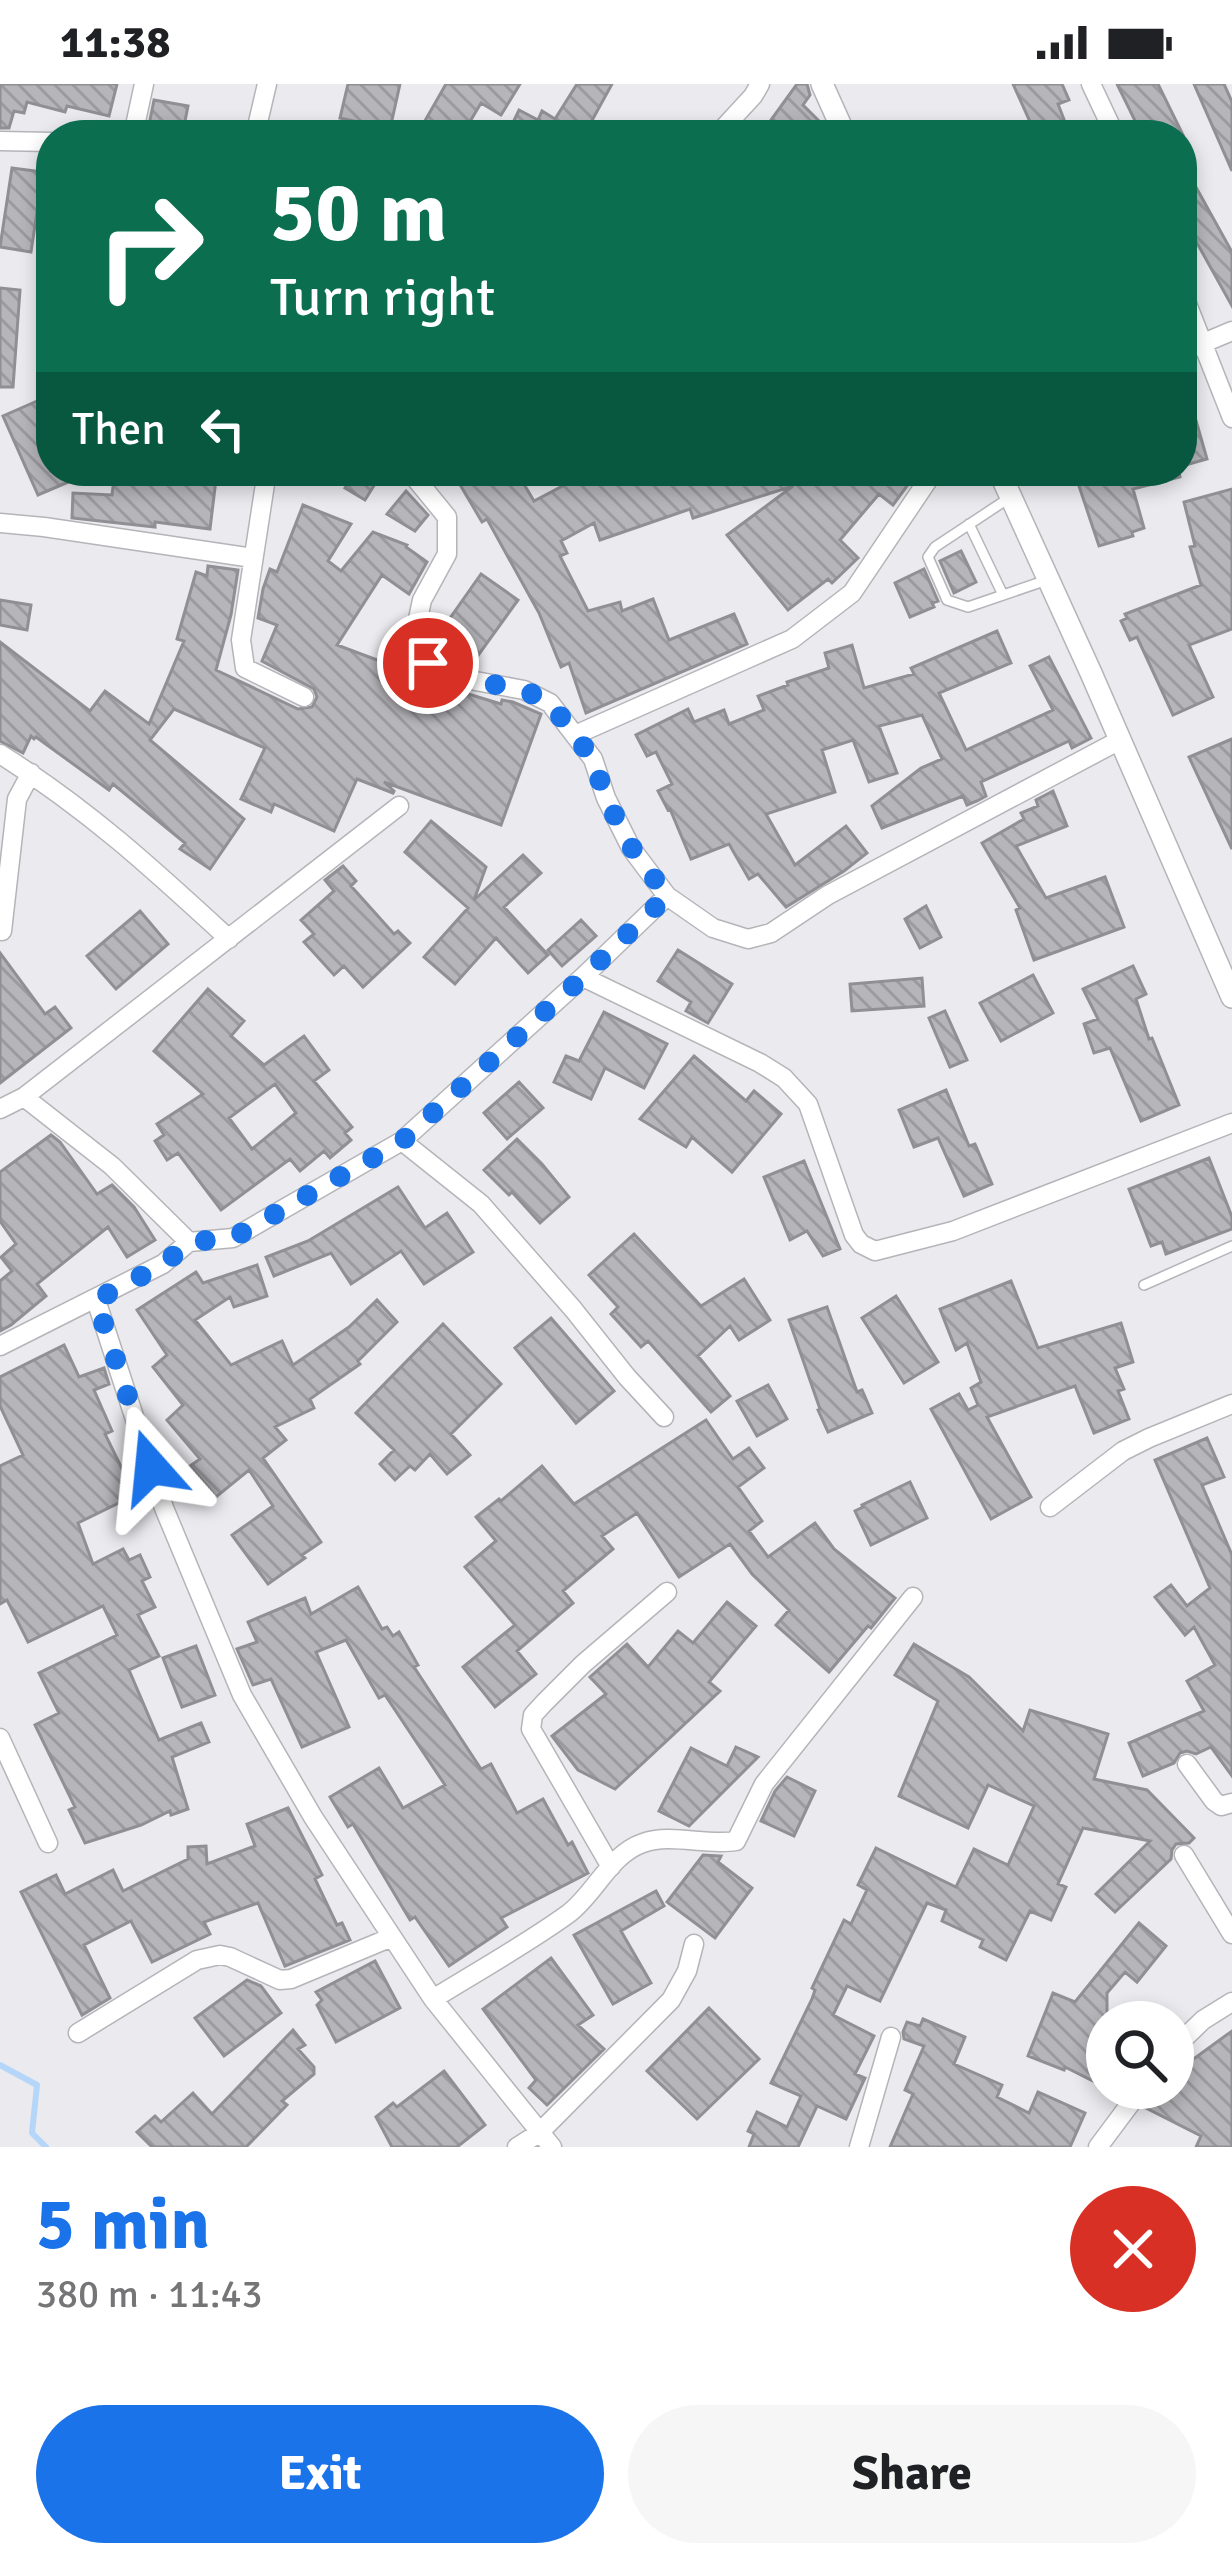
<!DOCTYPE html>
<meta charset="utf-8">
<style>
:root{--surface:#fff;--page:#f6f6f6;--text:#202124;--muted:#757577;--accent:#1a73e8}
body{margin:0;font-family:Signika,sans-serif;background:var(--page);color:var(--text);height:100vh;display:flex;flex-direction:column;font-size:45px;white-space:nowrap}
*{box-sizing:border-box;margin:0}
p{font-size:39px;color:var(--muted)}
.icon{flex:none;width:66px;height:66px;fill:none;stroke:currentColor;stroke-width:2;stroke-linecap:round;stroke-linejoin:round}
.map{position:relative;height:2063px;overflow:hidden}
.side{display:flex;flex-direction:column;background:var(--surface);flex:1}
.side>*{flex:none}
.guide{position:absolute;left:36px;top:36px;width:1161px;height:366px;border-radius:48px;box-shadow:0 6px 18px #0003;background:#0b6e4f;color:#fff;overflow:hidden}
.controls{position:absolute;left:1086px;top:1917px;display:grid;gap:24px}
.controls a{display:grid;place-items:center;width:108px;height:108px;border-radius:50%;background:var(--surface);box-shadow:0 6px 18px #0003;font-size:60px}
.pin{position:absolute;display:grid;place-items:center;width:102px;height:102px;color:#fff;margin:-51px;border:6px solid #fff;border-radius:50%;box-shadow:0 3px 12px #0007}
.me{position:absolute;width:132px;margin:-66px;rotate:342deg;stroke-linejoin:round;filter:drop-shadow(0 0 9px #0008)}
.turn{display:flex;align-items:center;gap:42px;height:252px;padding:0 36px;font-size:54px}
.turn .icon{width:156px;height:156px;stroke-width:2.5}
.turn b{display:block;font-size:84px;line-height:102px}
.then{display:flex;align-items:center;height:114px;padding:0 36px;background:#0003;gap:24px;font-size:45px}
.round{display:grid;place-items:center;flex:none;width:126px;height:126px;border-radius:63px;background:var(--page)}
.summary{display:flex;align-items:center;justify-content:space-between;height:204px;padding:0 36px}
h1{font-size:72px;font-weight:700;line-height:90px;color:var(--accent)}
.cta{display:flex;gap:24px;margin-top:auto;padding:24px 36px}
.cta a{flex:1;height:138px;border-radius:72px;background:var(--accent);color:#fff;font-size:48px;font-weight:700;line-height:138px;text-align:center}
.cta a+a{background:var(--page);color:var(--text)}
.status{display:flex;justify-content:space-between;align-items:center;height:84px;padding:0 60px;background:var(--surface);direction:ltr}
.status svg{height:33px;fill:currentColor}
.map>svg:first-child{display:block}
.lines{fill:none;stroke-linecap:round;stroke-linejoin:round}
.stream{stroke:#b5d6f9;stroke-width:6}
.building{fill:url(#building-back-hatch);stroke:#909094;stroke-width:3;fill-rule:evenodd}
.service-casing{stroke:#b5b4b9;stroke-width:12}
.minor-casing{stroke:#b5b4b9;stroke-width:21}
.tertiary-casing{stroke:#b5b4b9;stroke-width:24}
.service{stroke:#fff;stroke-width:9}
.minor{stroke:#fff;stroke-width:18}
.tertiary{stroke:#fff;stroke-width:21}
.route{stroke:#1a73e8;stroke-width:21;stroke-dasharray:0 37.8}
</style>
<div class="status"><b>11:38</b><svg viewBox="0 0 49 12"><path d="M0 12V9h3v3zM5 12V6h3v6zM10 12V3h3v9zM15 12V0h3v12zM26 1h20v11H26zM47 4h2v5h-2z"/></svg></div>
<div class="map">
<svg width="1232" height="2063" viewBox="0 0 1232 2063">
<defs>
<pattern id="building-back-hatch" width="6" height="6" patternUnits="userSpaceOnUse" patternTransform="scale(3)"><rect width="6" height="6" fill="#b5b5ba"/><path d="M-1 5l2 2M0 0l6 6M5-1l2 2" fill="none" stroke="#9a9a9f"/></pattern>
</defs>
<rect width="100%" height="100%" fill="#eaeaef"/>
<g class="lines">
<path class="stream" d="M 0,1981 L 37,2001 L 32,2049 L 46,2063"/>
</g>
<path class="building" d="M 0,0 L 117,0 L 109,32 L 67,22 L 65,28 L 27,18 L 24,29 L 14,27 L 9,44 L 0,44 Z
M 348,0 L 400,0 L 390,45 L 340,34 Z
M 446,0 L 520,0 L 501,31 L 481,19 L 462,51 L 437,51 L 422,42 Z
M 577,0 L 612,0 L 584,51 L 507,51 L 519,26 L 538,36 L 542,27 L 555,35 Z
M 797,0 L 807,0 L 810,11 L 803,21 L 825,43 L 817,51 L 766,51 L 775,39 L 771,36 Z
M 1013,0 L 1062,0 L 1069,16 L 1058,20 L 1070,51 L 1036,51 Z
M 1117,0 L 1158,0 L 1183,51 L 1142,51 Z
M 1194,0 L 1224,0 L 1232,18 L 1232,87 Z
M 154,16 L 188,22 L 183,47 L 149,41 Z
M 1182,78 L 1232,168 L 1232,222 L 1182,132 Z
M 12,84 L 43,88 L 31,168 L 0,163 Z
M 0,204 L 20,206 L 13,303 L 0,303 Z
M 1187,305 L 1207,375 L 1182,382 L 1182,306 Z
M 51,311 L 51,387 L 94,387 L 38,411 L 3,332 Z
M 115,387 L 217,387 L 210,445 L 155,438 L 155,443 L 72,434 L 73,409 L 112,411 Z
M 328,387 L 383,387 L 365,416 L 345,404 L 348,399 Z
M 452,387 L 516,387 L 534,417 L 570,398 L 566,387 L 838,387 L 849,397 L 858,387 L 918,387 L 893,421 L 879,410 L 840,456 L 858,474 L 832,499 L 828,495 L 788,526 L 727,451 L 793,402 L 693,434 L 690,425 L 600,456 L 594,439 L 561,457 L 567,469 L 560,472 L 588,527 L 620,518 L 622,527 L 653,515 L 669,556 L 734,530 L 747,560 L 586,629 L 569,579 L 561,583 L 539,529 L 487,435 L 482,438 Z
M 1074,387 L 1179,387 L 1180,393 L 1133,405 L 1144,444 L 1132,448 L 1133,452 L 1099,462 Z
M 1232,405 L 1232,545 L 1189,561 L 1213,613 L 1173,631 L 1137,553 L 1130,556 L 1121,537 L 1127,534 L 1125,530 L 1201,501 L 1190,463 L 1195,462 L 1184,418 Z
M 406,407 L 428,431 L 415,447 L 387,430 Z
M 303,421 L 351,440 L 328,477 L 341,487 L 373,448 L 407,461 L 406,463 L 427,478 L 409,510 L 382,491 L 337,561 L 465,609 L 501,620 L 502,616 L 513,618 L 541,630 L 501,741 L 384,698 L 394,707 L 393,709 L 357,695 L 334,747 L 274,720 L 271,728 L 241,715 L 265,664 L 174,625 L 150,656 L 244,735 L 210,785 L 180,765 L 185,759 L 113,700 L 109,706 L 36,653 L 34,655 L 31,652 L 23,669 L 0,657 L 0,558 L 90,627 L 105,607 L 149,640 L 184,557 L 177,555 L 196,488 L 207,492 L 208,482 L 238,486 L 231,531 L 216,586 L 298,625 L 312,623 L 317,613 L 314,605 L 262,577 L 277,541 L 258,534 L 263,505 L 270,485 L 277,488 Z
M 961,467 L 976,498 L 954,509 L 940,477 Z
M 924,485 L 938,517 L 932,519 L 934,523 L 910,533 L 895,499 Z
M 481,490 L 518,516 L 477,573 L 441,547 Z
M 0,516 L 31,521 L 27,546 L 0,541 Z
M 997,547 L 1011,579 L 939,609 L 966,666 L 1053,626 L 1030,582 L 1049,573 L 1091,654 L 1072,664 L 1069,657 L 981,698 L 986,712 L 977,717 L 967,721 L 963,712 L 882,744 L 872,722 L 921,684 L 942,675 L 922,631 L 879,642 L 897,689 L 869,698 L 853,656 L 822,666 L 835,708 L 766,730 L 795,781 L 846,742 L 867,769 L 844,787 L 786,823 L 758,790 L 749,795 L 729,760 L 691,775 L 670,725 L 668,726 L 658,707 L 672,700 L 656,668 L 647,672 L 636,651 L 688,625 L 694,638 L 724,626 L 729,640 L 764,626 L 758,612 L 788,601 L 787,598 L 829,584 L 825,569 L 852,561 L 864,604 L 914,590 L 911,584 Z
M 1232,655 L 1232,765 L 1189,673 Z
M 1053,707 L 1067,742 L 1016,762 L 1046,814 L 1105,793 L 1124,843 L 1034,876 L 1016,826 L 1020,824 L 982,759 L 1024,735 L 1021,729 L 1038,722 L 1036,716 Z
M 431,737 L 486,783 L 474,816 L 523,771 L 541,789 L 504,823 L 548,871 L 528,889 L 496,854 L 455,900 L 424,873 L 468,824 L 405,768 Z
M 343,782 L 356,797 L 351,802 L 394,850 L 398,847 L 410,859 L 363,903 L 344,882 L 334,891 L 304,858 L 314,850 L 301,836 L 334,807 L 325,796 Z
M 926,822 L 941,853 L 920,864 L 905,835 Z
M 140,827 L 168,860 L 116,905 L 87,872 Z
M 581,836 L 596,852 L 562,882 L 548,866 Z
M 678,866 L 732,900 L 708,939 L 686,927 L 691,918 L 658,897 Z
M 0,869 L 45,930 L 55,923 L 71,944 L 0,999 Z
M 1133,882 L 1146,910 L 1136,915 L 1149,955 L 1152,954 L 1179,1021 L 1141,1037 L 1110,964 L 1094,969 L 1084,940 L 1098,935 L 1083,905 Z
M 1033,891 L 1053,929 L 1001,957 L 980,919 Z
M 922,894 L 924,922 L 852,927 L 850,900 Z
M 208,905 L 244,937 L 231,952 L 264,981 L 304,952 L 329,986 L 314,997 L 352,1043 L 345,1049 L 351,1056 L 330,1074 L 324,1067 L 300,1087 L 290,1075 L 221,1126 L 178,1069 L 167,1076 L 155,1057 L 164,1051 L 157,1040 L 203,1010 L 154,967 ZM 275,1000 L 296,1029 L 252,1065 L 229,1034 Z
M 945,927 L 967,976 L 950,983 L 929,934 Z
M 604,928 L 667,960 L 644,1004 L 605,984 L 591,1015 L 554,998 L 566,972 L 579,977 Z
M 694,972 L 746,1017 L 754,1007 L 781,1030 L 732,1088 L 692,1053 L 686,1063 L 640,1035 Z
M 519,998 L 543,1024 L 507,1055 L 484,1029 Z
M 946,1006 L 969,1062 L 975,1060 L 992,1100 L 964,1112 L 938,1054 L 914,1063 L 899,1026 Z
M 51,1051 L 60,1058 L 97,1110 L 112,1101 L 134,1123 L 155,1156 L 127,1173 L 108,1143 L 37,1200 L 46,1212 L 11,1241 L 0,1247 L 0,1197 L 12,1187 L 1,1173 L 16,1160 L 0,1137 L 0,1088 Z
M 517,1055 L 542,1080 L 569,1113 L 540,1139 L 512,1108 L 509,1111 L 484,1086 Z
M 1209,1074 L 1232,1133 L 1232,1145 L 1166,1170 L 1162,1158 L 1151,1162 L 1129,1105 Z
M 804,1077 L 840,1165 L 823,1172 L 807,1147 L 790,1156 L 764,1093 Z
M 398,1103 L 425,1144 L 447,1129 L 473,1168 L 424,1200 L 401,1167 L 351,1200 L 331,1169 L 274,1192 L 266,1173 L 308,1157 Z
M 634,1150 L 701,1222 L 744,1195 L 770,1236 L 739,1256 L 730,1242 L 698,1272 L 730,1312 L 711,1328 L 648,1257 L 641,1263 L 611,1230 L 618,1223 L 589,1191 Z
M 257,1181 L 267,1212 L 234,1223 L 230,1213 L 195,1236 L 231,1281 L 282,1257 L 293,1281 L 349,1243 L 377,1216 L 397,1238 L 358,1277 L 360,1280 L 310,1315 L 314,1324 L 275,1343 L 286,1356 L 263,1374 L 321,1458 L 302,1471 L 305,1474 L 268,1500 L 232,1451 L 273,1422 L 249,1386 L 216,1413 L 190,1382 L 200,1375 L 167,1336 L 183,1321 L 153,1283 L 167,1271 L 137,1226 L 196,1188 L 203,1199 Z
M 1011,1197 L 1038,1264 L 1121,1239 L 1133,1278 L 1115,1284 L 1124,1305 L 1118,1307 L 1129,1335 L 1094,1349 L 1075,1302 L 987,1333 L 1031,1413 L 991,1435 L 931,1325 L 959,1310 L 968,1326 L 978,1321 L 971,1304 L 981,1298 L 967,1259 L 956,1266 L 940,1225 Z
M 896,1212 L 938,1278 L 904,1299 L 862,1234 Z
M 827,1223 L 857,1308 L 862,1306 L 872,1329 L 828,1348 L 818,1326 L 820,1325 L 789,1236 Z
M 551,1234 L 614,1307 L 576,1339 L 515,1264 Z
M 443,1240 L 501,1300 L 451,1350 L 470,1371 L 447,1390 L 430,1370 L 415,1386 L 410,1382 L 395,1396 L 380,1380 L 394,1366 L 356,1329 Z
M 64,1261 L 79,1293 L 104,1284 L 109,1300 L 94,1306 L 112,1347 L 105,1350 L 135,1411 L 78,1439 L 93,1480 L 123,1465 L 129,1476 L 140,1471 L 150,1493 L 142,1497 L 155,1523 L 138,1531 L 159,1572 L 129,1586 L 159,1656 L 201,1639 L 209,1658 L 172,1673 L 188,1725 L 171,1731 L 170,1727 L 141,1741 L 85,1759 L 69,1726 L 75,1723 L 35,1641 L 59,1629 L 39,1589 L 117,1551 L 103,1522 L 28,1558 L 7,1516 L 0,1520 L 0,1382 L 23,1371 L 0,1322 L 0,1293 Z
M 768,1301 L 787,1335 L 757,1352 L 737,1317 Z
M 706,1336 L 733,1375 L 749,1364 L 764,1384 L 738,1403 L 762,1437 L 749,1447 L 768,1473 L 815,1439 L 834,1465 L 895,1514 L 871,1544 L 868,1542 L 829,1588 L 776,1541 L 789,1526 L 752,1490 L 730,1460 L 679,1493 L 637,1429 L 602,1452 L 613,1465 L 563,1507 L 573,1519 L 517,1567 L 536,1590 L 495,1623 L 463,1583 L 515,1541 L 465,1483 L 496,1457 L 476,1433 L 499,1415 L 501,1417 L 542,1382 L 574,1420 Z
M 1207,1354 L 1224,1393 L 1202,1401 L 1232,1471 L 1232,1692 L 1211,1663 L 1196,1670 L 1187,1667 L 1180,1669 L 1174,1679 L 1143,1692 L 1129,1659 L 1204,1627 L 1187,1597 L 1215,1581 L 1194,1543 L 1185,1551 L 1155,1513 L 1171,1501 L 1187,1522 L 1210,1504 L 1155,1376 Z
M 910,1398 L 927,1434 L 871,1461 L 855,1427 L 863,1423 L 862,1421 Z
M 358,1503 L 382,1545 L 387,1543 L 393,1552 L 399,1548 L 418,1581 L 414,1583 L 481,1685 L 491,1680 L 517,1729 L 543,1715 L 568,1761 L 572,1758 L 588,1789 L 501,1834 L 507,1843 L 449,1882 L 415,1833 L 410,1836 L 353,1740 L 348,1743 L 330,1713 L 379,1684 L 403,1724 L 445,1701 L 385,1611 L 379,1614 L 346,1556 L 316,1568 L 349,1643 L 302,1663 L 271,1595 L 253,1601 L 237,1565 L 257,1558 L 248,1538 L 305,1514 L 311,1530 Z
M 727,1518 L 756,1542 L 709,1598 L 720,1607 L 615,1705 L 578,1686 L 552,1652 L 606,1610 L 590,1593 L 627,1560 L 648,1583 L 678,1547 L 693,1559 Z
M 914,1560 L 969,1593 L 1023,1647 L 1030,1626 L 1108,1650 L 1094,1695 L 1147,1706 L 1194,1754 L 1189,1759 L 1176,1760 L 1172,1766 L 1171,1775 L 1115,1828 L 1096,1810 L 1150,1757 L 1083,1744 L 1058,1800 L 1066,1803 L 1051,1836 L 1030,1827 L 1006,1876 L 980,1863 L 983,1856 L 942,1837 L 946,1826 L 927,1819 L 880,1917 L 847,1902 L 833,1931 L 874,1952 L 855,1990 L 865,1994 L 846,2035 L 817,2022 L 798,2063 L 749,2063 L 754,2050 L 748,2047 L 757,2028 L 787,2043 L 801,2012 L 771,1999 L 812,1915 L 815,1906 L 812,1904 L 844,1836 L 851,1840 L 867,1806 L 858,1801 L 876,1764 L 956,1803 L 974,1765 L 1008,1781 L 1034,1722 L 988,1701 L 968,1744 L 899,1712 L 938,1617 L 895,1591 Z
M 196,1562 L 215,1611 L 182,1623 L 163,1574 Z
M 736,1663 L 758,1673 L 689,1742 L 659,1727 L 691,1664 L 727,1682 Z
M 787,1693 L 815,1707 L 794,1752 L 761,1737 L 775,1707 Z
M 288,1724 L 322,1791 L 315,1795 L 337,1841 L 342,1839 L 350,1856 L 285,1882 L 258,1819 L 204,1838 L 210,1850 L 152,1878 L 131,1837 L 84,1861 L 110,1914 L 82,1931 L 21,1808 L 56,1791 L 65,1810 L 113,1786 L 123,1807 L 188,1775 L 188,1763 L 206,1762 L 207,1780 L 255,1762 L 247,1740 Z
M 703,1771 L 721,1772 L 718,1778 L 752,1804 L 715,1854 L 667,1818 Z
M 656,1807 L 664,1822 L 621,1847 L 651,1899 L 613,1920 L 574,1851 Z
M 1139,1839 L 1166,1862 L 1137,1898 L 1125,1888 L 1107,1909 L 1107,2004 L 1065,1983 L 1064,1986 L 1028,1972 L 1053,1909 L 1075,1918 Z
M 551,1874 L 593,1931 L 578,1941 L 604,1965 L 547,2021 L 529,2004 L 536,1996 L 483,1925 Z
M 375,1877 L 400,1924 L 336,1958 L 317,1921 L 322,1916 L 316,1908 Z
M 247,1896 L 261,1902 L 281,1929 L 224,1972 L 195,1934 Z
M 709,1924 L 759,1975 L 697,2035 L 647,1987 Z
M 923,1935 L 965,1953 L 954,1980 L 1002,2001 L 997,2013 L 1029,2029 L 1038,2008 L 1085,2029 L 1070,2063 L 890,2063 L 913,2010 L 905,2006 L 924,1962 L 904,1955 L 903,1948 L 907,1938 L 920,1942 Z
M 293,1946 L 305,1961 L 298,1965 L 314,1983 L 314,1990 L 282,2017 L 287,2021 L 246,2063 L 152,2063 L 137,2048 L 155,2032 L 161,2038 L 193,2009 L 212,2030 Z
M 1232,1947 L 1232,2063 L 1196,2063 L 1201,2052 L 1144,2023 L 1160,2004 L 1173,2004 L 1173,1992 L 1184,1982 Z
M 444,1987 L 485,2041 L 457,2063 L 392,2063 L 376,2033 L 393,2019 L 397,2023 Z"/>
<g class="lines">
<g class="service-casing">
<path id="service" d="M 1009,414 L 935,463 L 928,473 L 947,516 L 968,523 L 1047,496
M 969,440 L 1003,511
M 1144,1201 L 1232,1162"/>
</g>
<g class="minor-casing">
<path id="minor" d="M 1091,0 L 1115,51
M 133,51 L 144,0
M 255,51 L 267,0
M 717,51 L 753,12 L 760,0
M 0,57 L 51,58
M 1182,207 L 1232,334
M 1182,268 L 1232,247
M 267,387 L 241,556 L 245,584 L 304,613
M 416,395 L 447,433 L 447,470 L 422,516 L 412,563 L 428,579 L 470,596 L 524,606 L 550,619 L 593,675 L 606,714 L 631,764 L 667,812 L 713,844 L 748,855 L 771,849 L 828,811 L 1120,656
M 0,439 L 44,443 L 253,474
M 575,651 L 792,555 L 852,509 L 934,387
M 0,670 C 88,725 154,786 229,855
M 2,847 L 17,715 L 31,689
M 583,893 L 760,979 L 784,994 L 808,1020 L 854,1151 L 861,1160 L 875,1167 L 953,1147 L 1232,1039
M 24,1013 L 112,1082 L 189,1158
M 0,1025 L 24,1013 L 399,722
M 402,1057 L 481,1120 L 573,1225 L 627,1293 L 664,1333
M 96,1216 L 164,1424 L 242,1611 L 313,1733 L 433,1915 L 552,2063
M 0,1262 L 163,1180 L 189,1158 L 233,1154 L 402,1057 L 583,893 L 667,812
M 1050,1423 L 1123,1367 L 1149,1354 L 1232,1320
M 0,1654 L 48,1759
M 1187,1680 L 1214,1717 L 1221,1722 L 1232,1719
M 1184,1771 L 1232,1850
M 611,1783 L 531,1645 L 533,1631 L 544,1619 L 583,1580 L 667,1508
M 433,1915 C 478,1887 525,1861 568,1830 C 595,1810 610,1770 643,1759 C 671,1749 706,1762 736,1757 L 764,1700 L 913,1513
M 78,1949 L 197,1876 L 220,1871 L 230,1873 L 280,1896 L 291,1895 L 392,1853
M 1173,1965 L 1203,1936 L 1232,1918
M 517,2063 L 539,2049 L 671,1916 L 687,1887 L 694,1860
M 859,2063 L 891,1953
M 1098,2063 L 1142,2004"/>
</g>
<g class="tertiary-casing">
<path id="tertiary" d="M 822,0 L 845,51
M 999,387 L 1091,589 L 1232,913"/>
</g>
<use href="#service" class="service"/>
<use href="#minor" class="minor"/>
<use href="#tertiary" class="tertiary"/>
</g>
<g class="lines">
<path class="route" d="M 151,1383 L 96,1216 L 164,1180 L 189,1158 L 233,1154 L 402,1057 L 583,893 L 667,812 L 632,764 L 606,715 L 593,675 L 550,619 L 524,606 L 470,596 L 428,579"/>
</g>
</svg>
<div class="controls">
<a><svg class="icon" aria-label="search" viewBox="0 0 24 24"><circle cx="10" cy="10" r="6"/><path d="M15 15l6 6"/></svg></a>
</div>
<div class="pin" style="left:428px;top:579px;background:#d93025"><svg class="icon" aria-label="arrive" viewBox="0 0 24 24"><path d="M6 21V4h12l-3 4 3 4H6"/></svg></div>
<svg class="me" style="left:151px;top:1383px" viewBox="-20 -20 40 40"><path d="M0-17L14 15 0 8-14 15z" fill="#1a73e8" stroke="#fff" stroke-width="4"/></svg>
<div class="guide">
<div class="turn"><svg class="icon" aria-label="right" viewBox="0 0 24 24"><path d="M7 20v-9h11M14 6l5 5-5 5"/></svg><div><b>50 m</b>Turn right</div></div>
<div class="then">Then<svg class="icon" aria-label="left" viewBox="0 0 24 24"><path d="M17 20v-9H6M10 6l-5 5 5 5"/></svg></div>
</div>
</div>
<section class="side">
<div class="summary"><div><h1>5 min</h1><p>380 m · 11:43</p></div><a class="round" style="background:#d93025;color:#fff"><svg class="icon" aria-label="close" viewBox="0 0 24 24"><path d="M6 6l12 12M18 6L6 18"/></svg></a></div>
<div class="cta"><a>Exit</a><a>Share</a></div>
</section>
